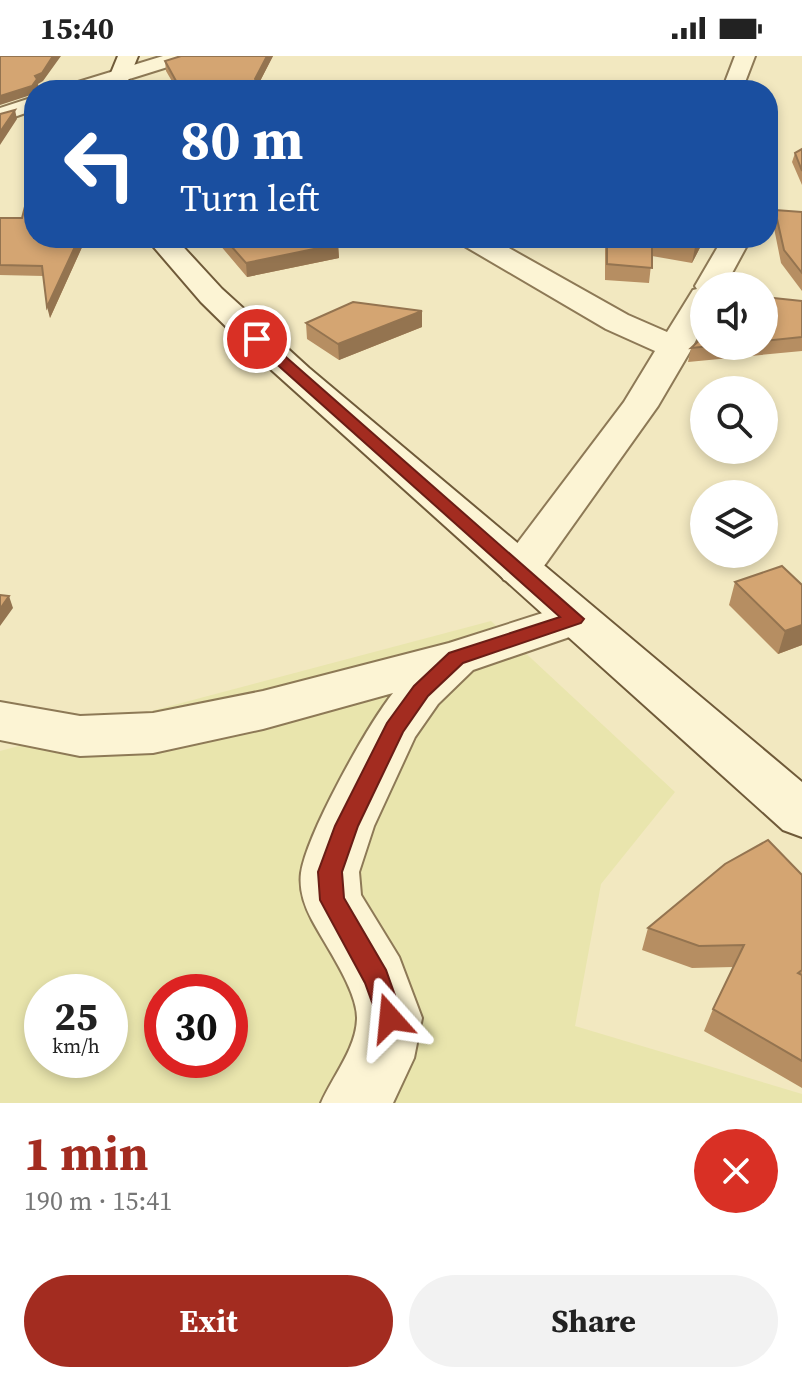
<!DOCTYPE html>
<meta charset="utf-8">
<style>
:root{--surface:#fff;--page:#f2f2f2;--text:#222;--muted:#767676;--accent:#a32c20}
body{margin:0;font-family:"Source Serif 4",serif;background:var(--page);color:var(--text);height:100vh;display:flex;flex-direction:column;font-size:30px;white-space:nowrap}
*{box-sizing:border-box;margin:0}
p{font-size:26px;color:var(--muted)}
.icon{flex:none;width:44px;height:44px;fill:none;stroke:currentColor;stroke-width:2;stroke-linecap:round;stroke-linejoin:round}
.map{position:relative;height:1047px;overflow:hidden}
.panel{display:flex;flex-direction:column;background:var(--surface);flex:1}
.panel>*{flex:none}
.banner{position:absolute;left:24px;top:24px;width:754px;height:168px;border-radius:32px;box-shadow:0 4px 12px #0003;background:#1a4fa0;color:#fff;overflow:hidden}
.buttons{position:absolute;left:690px;top:216px;display:grid;gap:16px}
.buttons a{display:grid;place-items:center;width:88px;height:88px;border-radius:50%;background:var(--surface);box-shadow:0 4px 12px #0003;font-size:40px}
.speed{position:absolute;left:24px;top:918px;display:flex;gap:16px;font-size:40px;font-weight:700;text-align:center}
.speed>*{display:grid;place-content:center;width:104px;height:104px;border-radius:50%;background:var(--surface);box-shadow:0 4px 12px #0003;line-height:1}
.speed small{font-size:20px;font-weight:400}
.speed .limit{border:12px solid #d22;background:#fff;color:#111}
.pin{position:absolute;display:grid;place-items:center;width:68px;height:68px;color:#fff;margin:-34px;border:4px solid #fff;border-radius:50%;box-shadow:0 2px 8px #0007}
.me{position:absolute;width:88px;margin:-44px;rotate:342deg;stroke-linejoin:round;filter:drop-shadow(0 0 6px #0008)}
.turn{display:flex;align-items:center;gap:28px;height:168px;padding:0 24px;font-size:36px}
.turn .icon{width:104px;height:104px;stroke-width:2.5}
.turn b{display:block;font-size:56px;line-height:68px}
.round{display:grid;place-items:center;flex:none;width:84px;height:84px;border-radius:42px;background:var(--page)}
.headline{display:flex;align-items:center;justify-content:space-between;height:136px;padding:0 24px}
h1{font-size:48px;font-weight:700;line-height:60px;color:var(--accent)}
.button{display:flex;gap:16px;margin-top:auto;padding:16px 24px}
.button a{flex:1;height:92px;border-radius:48px;background:var(--accent);color:#fff;font-size:32px;font-weight:700;line-height:92px;text-align:center}
.button a+a{background:var(--page);color:var(--text)}
.status{display:flex;justify-content:space-between;align-items:center;height:56px;padding:0 40px;background:var(--surface);direction:ltr}
.status svg{height:22px;fill:currentColor}
.map>svg:first-child{display:block}
.farmland{fill:#e9e5ad;fill-rule:evenodd}
.lines{fill:none;stroke-linecap:round;stroke-linejoin:round}
.street-casing{stroke:#8d7956;stroke-width:4}
.secondary-casing{stroke:#6f5a39;stroke-width:4}
.street{fill:#fcf4d4;fill-rule:evenodd}
.secondary{fill:#fcf4d4;fill-rule:evenodd}
.wall{fill:#b68e62}
.shaded-wall{fill:#947450}
.building{fill:#d4a572;stroke:#947450;stroke-width:2}
.route{fill:#a32c20;stroke:#6a1d15;stroke-width:2}
</style>
<div class="status"><b>15:40</b><svg viewBox="0 0 49 12"><path d="M0 12V9h3v3zM5 12V6h3v6zM10 12V3h3v9zM15 12V0h3v12zM26 1h20v11H26zM47 4h2v5h-2z"/></svg></div>
<div class="map">
<svg width="802" height="1047" viewBox="0 0 802 1047">
<rect width="100%" height="100%" fill="#f2e8c0"/>
<path class="farmland" d="M 491,565 L 675,736 L 601,828 L 575,970 L 802,1038 L 802,1047 L 0,1047 L 0,695 ZM 42,936 L 110,936 L 110,1004 L 42,1004 ZM 162,936 L 230,936 L 230,1004 L 162,1004 Z"/>
<g class="lines">
<g class="street-casing">
<path id="street" d="M 163,0 L 193,0 L 190,4 L 94,34 L 62,34 L 65,30 Z
M 735,0 L 755,0 L 742,34 L 722,34 Z
M 34,41 L 34,54 L 0,66 L 0,52 Z
M 457,182 L 491,182 L 628,259 L 667,276 L 693,234 L 697,233 L 695,230 L 723,182 L 751,182 L 725,230 L 704,230 L 704,268 L 692,292 L 658,350 L 534,524 L 519,528 L 504,524 L 497,514 L 624,346 L 655,295 L 606,273 L 461,188 Z
M 574,547 L 590,552 L 597,563 L 590,574 L 473,614 L 438,648 L 415,681 L 374,770 L 359,816 L 361,839 L 399,901 L 422,962 L 414,1002 L 393,1047 L 321,1047 C 332,1021 356,993 357,963 C 358,935 325,889 312,864 C 304,849 299,833 301,817 C 307,777 367,670 393,637 L 263,673 L 153,697 L 80,700 L 0,684 L 0,646 L 80,660 L 153,657 L 263,635 L 449,587 Z"/>
</g>
<g class="secondary-casing">
<path id="secondary" d="M 118,0 L 138,0 L 124,34 L 104,34 Z
M 146,182 L 175,182 L 222,233 L 309,312 L 802,726 L 802,781 L 783,774 L 256,300 L 201,246 Z"/>
</g>
<use href="#street" class="street"/>
<use href="#secondary" class="secondary"/>
</g>
<path class="wall" d="M 273,0 L 259,27 L 262,34 L 177,34 L 166,15 L 165,5 Z
M 802,93 L 802,129 L 792,106 L 795,97 Z
M 775,154 L 802,156 L 802,235 L 781,207 L 773,167 Z
M 0,162 L 34,182 L 81,182 L 83,189 L 50,262 L 44,220 L 0,219 Z
M 214,182 L 330,182 L 338,188 L 339,202 L 247,221 Z
M 605,182 L 705,182 L 692,207 L 652,200 L 649,227 L 605,224 Z
M 764,241 L 802,245 L 802,295 L 688,306 L 691,292 L 704,290 L 764,290 Z
M 306,267 L 422,271 L 339,304 L 307,283 Z
M 735,526 L 802,529 L 802,589 L 778,598 L 729,549 Z
M 802,819 L 802,1032 L 704,975 L 713,953 L 733,911 L 692,912 L 642,894 L 648,872 Z"/>
<path class="shaded-wall" d="M 53,0 L 61,0 L 43,25 L 38,28 L 39,32 L 37,34 L 34,34 L 34,38 L 0,49 L 0,40 L 35,20 Z
M 267,0 L 273,0 L 256,33 L 255,23 Z
M 15,54 L 17,63 L 0,89 L 0,76 Z
M 79,182 L 81,182 L 83,189 L 50,262 L 47,251 Z
M 700,182 L 705,182 L 692,207 L 695,191 Z
M 338,188 L 339,202 L 247,221 L 246,207 Z
M 422,255 L 422,271 L 339,304 L 338,288 Z
M 9,540 L 13,552 L 0,570 L 0,553 Z
M 802,569 L 802,589 L 778,598 L 785,575 Z"/>
<path class="building" d="M 0,0 L 53,0 L 42,17 L 35,20 L 37,23 L 32,30 L 0,40 Z
M 181,0 L 267,0 L 255,23 L 261,31 L 258,34 L 181,34 L 165,5 Z
M 15,54 L 0,76 L 0,58 Z
M 802,93 L 802,115 L 795,97 Z
M 34,116 L 34,182 L 79,182 L 47,251 L 42,210 L 0,209 L 0,162 L 22,162 Z
M 775,154 L 802,156 L 802,217 L 784,194 Z
M 224,182 L 330,182 L 338,188 L 246,207 Z
M 607,182 L 700,182 L 695,191 L 652,184 L 652,212 L 607,208 Z
M 764,241 L 802,245 L 802,281 L 764,285 Z
M 353,246 L 422,255 L 338,288 L 306,267 Z
M 704,280 L 704,290 L 711,290 L 691,292 Z
M 782,510 L 802,529 L 802,569 L 785,575 L 735,526 Z
M 0,539 L 9,540 L 0,553 Z
M 768,784 L 802,819 L 802,914 L 798,917 L 802,919 L 802,1005 L 713,953 L 744,889 L 699,890 L 648,872 L 725,808 Z"/>
<path class="route" d="M 252,280 L 262,280 L 584,563 L 581,567 L 463,607 L 428,640 L 403,676 L 358,770 L 342,816 L 344,842 L 386,914 L 403,962 L 399,971 L 390,975 L 381,971 L 365,927 L 320,844 L 318,816 L 335,770 L 387,667 L 414,630 L 449,597 L 560,561 L 252,286 Z"/>
</svg>
<div class="buttons">
<a><svg class="icon" aria-label="sound" viewBox="0 0 24 24"><path d="M4 9h4l5-4v14l-5-4H4zM17 9q2 3 0 6"/></svg></a>
<a><svg class="icon" aria-label="search" viewBox="0 0 24 24"><circle cx="10" cy="10" r="6"/><path d="M15 15l6 6"/></svg></a>
<a><svg class="icon" aria-label="layers" viewBox="0 0 24 24"><path d="M12 4l9 5-9 5-9-5zM3 14l9 5 9-5"/></svg></a>
</div>
<div class="speed"><div>25<small>km/h</small></div><div class="limit">30</div></div>
<div class="pin" style="left:257px;top:283px;background:#d93025"><svg class="icon" aria-label="arrive" viewBox="0 0 24 24"><path d="M6 21V4h12l-3 4 3 4H6"/></svg></div>
<svg class="me" style="left:390px;top:962px" viewBox="-20 -20 40 40"><path d="M0-17L14 15 0 8-14 15z" fill="#a32c20" stroke="#fff" stroke-width="4"/></svg>
<div class="banner">
<div class="turn"><svg class="icon" aria-label="left" viewBox="0 0 24 24"><path d="M17 20v-9H6M10 6l-5 5 5 5"/></svg><div><b>80 m</b>Turn left</div></div>
</div>
</div>
<section class="panel">
<div class="headline"><div><h1>1 min</h1><p>190 m · 15:41</p></div><a class="round" style="background:#d93025;color:#fff"><svg class="icon" aria-label="close" viewBox="0 0 24 24"><path d="M6 6l12 12M18 6L6 18"/></svg></a></div>
<div class="button"><a>Exit</a><a>Share</a></div>
</section>
